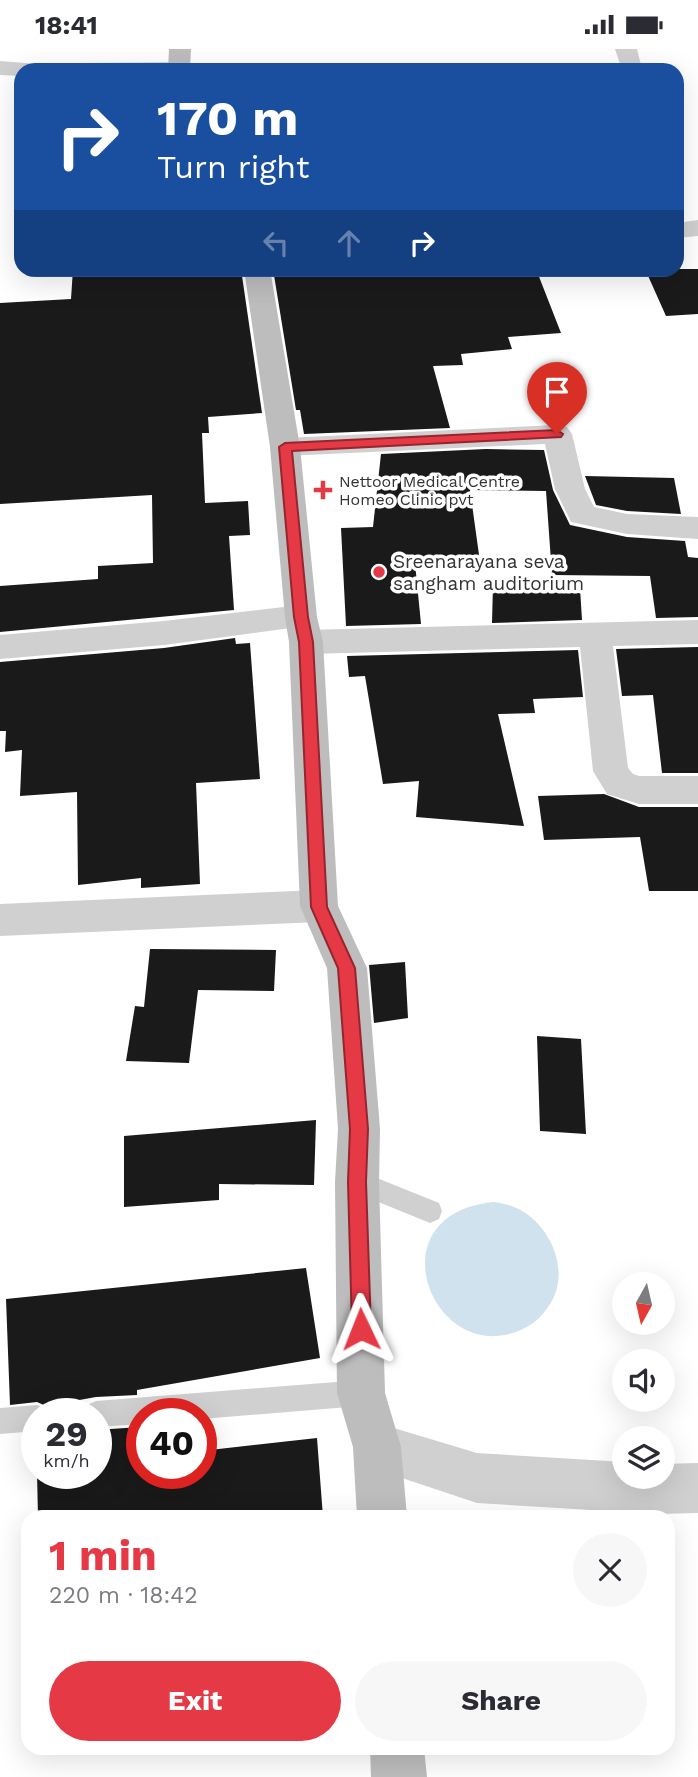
<!DOCTYPE html>
<meta charset="utf-8">
<style>
:root{--surface:#fff;--page:#f7f7f7;--text:#2b2b33;--muted:#7c7c81;--accent:#e63946}
body{margin:0;font-family:"Work Sans",sans-serif;background:var(--page);color:var(--text);height:100vh;display:flex;flex-direction:column;font-size:26px;white-space:nowrap}
*{box-sizing:border-box;margin:0}
p{font-size:23px;color:var(--muted)}
.icon{flex:none;width:38px;height:38px;fill:none;stroke:currentColor;stroke-width:2;stroke-linecap:round;stroke-linejoin:round}
.map{position:relative;flex:1;overflow:hidden}
.details{position:absolute;left:21px;top:1461px;width:654px;height:245px;display:flex;flex-direction:column;background:var(--surface);border-radius:21px;box-shadow:0 7px 28px #0002}
.details>*{flex:none}
.hud{position:absolute;left:14px;top:14px;width:670px;height:214px;border-radius:21px;box-shadow:0 7px 28px #0002;background:#1a4fa0;color:#fff;overflow:hidden}
.needle{width:46px;rotate:188deg}
.buttons{position:absolute;left:612px;top:1223px;display:grid;gap:14px}
.buttons a{display:grid;place-items:center;width:63px;height:63px;border-radius:50%;background:var(--surface);box-shadow:0 7px 28px #0002;font-size:35px}
.speed{position:absolute;left:21px;top:1349px;display:flex;gap:14px;font-size:35px;font-weight:700;text-align:center}
.speed>*{display:grid;place-content:center;width:91px;height:91px;border-radius:50%;background:var(--surface);box-shadow:0 7px 28px #0002;line-height:1}
.speed small{font-size:18px;font-weight:400}
.speed .limit{border:10px solid #d22;background:#fff;color:#111}
.pin{position:absolute;display:grid;place-items:center;width:60px;height:60px;color:#fff;margin:-72px -30px;border-radius:50% 50% 50% 0;rotate:-45deg;box-shadow:0 0 7px #0007}
.pin .icon{rotate:45deg}
.me{position:absolute;width:77px;margin:-38px;rotate:358deg;stroke-linejoin:round;filter:drop-shadow(0 0 5px #0008)}
.turn{display:flex;align-items:center;gap:24px;height:147px;padding:0 28px;font-size:32px}
.turn .icon{width:91px;height:91px;stroke-width:2.5}
.turn b{display:block;font-size:49px;line-height:60px}
.lanes{display:flex;align-items:center;height:66px;padding:0 28px;background:#0003;justify-content:center;gap:35px;direction:ltr}
.lanes .off{opacity:.35}
.round{display:grid;place-items:center;flex:none;width:74px;height:74px;border-radius:37px;background:var(--page)}
.overview{display:flex;align-items:center;justify-content:space-between;height:119px;padding:0 28px}
h1{font-size:42px;font-weight:700;line-height:52px;color:var(--accent)}
.action{display:flex;gap:14px;margin-top:auto;padding:14px 28px}
.action a{flex:1;height:80px;border-radius:42px;background:var(--accent);color:#fff;font-size:28px;font-weight:700;line-height:80px;text-align:center}
.action a+a{background:var(--page);color:var(--text)}
.status{display:flex;justify-content:space-between;align-items:center;height:49px;padding:0 35px;background:var(--surface);direction:ltr}
.status svg{height:19px;fill:currentColor}
.map>svg:first-child{display:block}
.water{fill:#cfe2ee}
.building{fill:#1a1a1a}
.lines{fill:none;stroke-linecap:round;stroke-linejoin:round}
.lane{fill:#d0d0d0;fill-rule:evenodd}
.street{fill:#d0d0d0;fill-rule:evenodd}
.secondary{fill:#bdbdbd;fill-rule:evenodd}
.route{fill:#e63946;stroke:#96252e;stroke-width:2}
.poi-dot{fill:#e63946;stroke:#fff;stroke-width:2.5}
.labels{text-anchor:middle;dominant-baseline:central;stroke-width:7;stroke-linejoin:round;paint-order:stroke}
.far-poi-label{font-size:16px;fill:#333;stroke:#fff;text-anchor:start}
.poi-label{font-size:19px;fill:#333;stroke:#fff;text-anchor:start}
</style>
<div class="status"><b>18:41</b><svg viewBox="0 0 49 12"><path d="M0 12V9h3v3zM5 12V6h3v6zM10 12V3h3v9zM15 12V0h3v12zM26 1h20v11H26zM47 4h2v5h-2z"/></svg></div>
<div class="map">
<svg width="698" height="1728" viewBox="0 0 698 1728">
<rect width="100%" height="100%" fill="#fff"/>
<path class="water" d="M 493,1153 C 500,1154 507,1155 514,1158 C 549,1172 572,1221 550,1255 C 540,1271 528,1280 509,1285 C 428,1306 377,1165 493,1153 Z"/>
<path class="building" d="M 73,220 L 241,220 L 262,364 L 208,368 L 209,384 L 202,384 L 205,454 L 248,452 L 250,486 L 229,487 L 234,561 L 0,583 L 0,537 L 98,530 L 98,517 L 153,514 L 152,446 L 0,455 L 0,254 L 71,250 Z
M 273,220 L 536,220 L 561,284 L 508,288 L 512,300 L 461,305 L 463,316 L 433,317 L 450,379 L 304,385 L 300,361 L 296,361 Z
M 645,220 L 698,220 L 698,265 L 666,267 Z
M 486,400 L 544,401 L 553,441 L 570,476 L 627,488 L 685,492 L 688,508 L 698,509 L 698,568 L 656,569 L 650,527 L 552,526 L 546,442 L 470,441 L 480,513 L 415,514 L 421,575 L 346,577 L 341,479 L 373,478 L 381,405 Z
M 585,427 L 674,429 L 681,465 L 627,462 L 596,456 Z
M 493,535 L 580,539 L 582,571 L 492,574 Z
M 235,589 L 236,595 L 250,594 L 260,730 L 196,734 L 200,835 L 141,839 L 141,829 L 78,836 L 77,743 L 20,747 L 22,701 L 5,703 L 6,682 L 0,682 L 0,613 L 164,599 Z
M 698,598 L 698,724 L 662,724 L 653,646 L 622,647 L 616,600 Z
M 578,601 L 583,648 L 533,650 L 535,664 L 498,665 L 524,777 L 416,768 L 419,732 L 383,735 L 365,627 L 349,628 L 347,607 Z
M 604,745 L 639,758 L 698,758 L 698,842 L 649,842 L 640,788 L 544,791 L 538,747 Z
M 150,900 L 276,901 L 274,942 L 198,941 L 189,1014 L 126,1012 L 135,957 L 144,958 Z
M 405,913 L 408,969 L 374,974 L 369,916 Z
M 537,987 L 581,990 L 586,1085 L 540,1082 Z
M 316,1071 L 314,1136 L 219,1135 L 219,1151 L 124,1158 L 124,1087 Z
M 306,1219 L 320,1309 L 137,1341 L 137,1346 L 96,1348 L 46,1357 L 37,1353 L 10,1356 L 6,1250 Z
M 140,1378 L 142,1424 L 201,1424 L 201,1402 L 317,1389 L 323,1468 L 38,1468 L 37,1424 L 96,1424 L 96,1381 Z"/>
<g class="lines">
<path class="lane" d="M 357,1121 L 439,1154 L 442,1162 L 439,1170 L 430,1174 L 349,1141 L 345,1133 L 349,1125 Z
M 361,1331 L 370,1335 L 374,1344 L 370,1353 L 361,1357 L 201,1370 L 201,1365 L 142,1365 L 142,1375 L 96,1378 L 96,1365 L 83,1365 L 87,1356 L 96,1352 Z
M 37,1356 L 46,1360 L 49,1365 L 37,1365 L 37,1382 L 0,1385 L 0,1359 Z"/>
<path class="street" d="M 615,0 L 637,0 L 641,16 L 638,21 L 622,21 Z
M 0,12 L 51,16 L 54,21 L 21,21 L 21,27 L 0,26 Z
M 179,13 L 187,15 L 190,20 L 71,21 L 74,16 L 82,14 Z
M 698,171 L 698,187 L 677,189 L 677,174 Z
M 557,376 L 567,378 L 572,385 L 585,440 L 594,458 L 627,465 L 698,468 L 698,490 L 627,485 L 571,473 L 555,440 L 545,395 L 285,407 L 275,405 L 270,398 L 275,391 L 285,389 Z
M 301,556 L 313,560 L 317,568 L 313,576 L 164,596 L 0,610 L 0,586 L 164,572 Z
M 698,571 L 698,595 L 613,597 L 628,719 L 633,725 L 639,727 L 698,727 L 698,755 L 639,755 L 607,745 L 593,722 L 580,598 L 306,605 L 294,602 L 289,593 L 294,584 L 306,581 Z
M 319,841 L 333,846 L 338,857 L 333,868 L 319,873 L 0,887 L 0,855 Z
M 377,1374 L 477,1404 L 625,1413 L 625,1428 L 663,1428 L 663,1415 L 698,1414 L 698,1464 L 658,1465 L 477,1454 L 360,1415 L 353,1398 L 360,1381 Z"/>
<path class="secondary" d="M 169,0 L 191,0 L 190,21 L 168,21 Z
M 244,220 L 270,220 L 300,398 L 317,568 L 323,593 L 338,857 L 367,919 L 380,1080 L 379,1133 L 385,1344 L 401,1398 L 407,1468 L 357,1468 L 353,1398 L 337,1344 L 335,1133 L 338,1080 L 327,919 L 300,857 L 289,593 L 285,568 L 270,398 Z
M 370,1699 L 424,1699 L 427,1728 L 371,1728 Z"/>
</g>
<path class="route" d="M 557,381 L 563,385 L 561,388 L 292,402 L 308,568 L 313,593 L 327,858 L 355,919 L 368,1080 L 366,1133 L 371,1280 L 368,1287 L 361,1290 L 354,1287 L 352,1280 L 348,1133 L 350,1080 L 338,919 L 311,858 L 299,593 L 294,568 L 279,398 L 285,394 Z"/>
<g class="poi-dot">
<path d="M319.5 430.5h7v7h7v7h-7v7h-7v-7h-7v-7h7z"/>
<circle cx="379" cy="523" r="7"/>
</g>
<g class="labels">
<g class="far-poi-label">
<text x="339" y="432">Nettoor Medical Centre<tspan x="339" dy="18">Homeo Clinic pvt</tspan></text>
</g>
<g class="poi-label">
<text x="393" y="512">Sreenarayana seva<tspan x="393" dy="22">sangham auditorium</tspan></text>
</g>
</g>
</svg>
<div class="buttons">
<a><svg class="needle" viewBox="-14 -14 28 28"><path d="M0-13l5 13h-10z" fill="#e53935"/><path d="M0 13l5-13h-10z" fill="#7c7c81"/></svg></a>
<a><svg class="icon" aria-label="sound" viewBox="0 0 24 24"><path d="M4 9h4l5-4v14l-5-4H4zM17 9q2 3 0 6"/></svg></a>
<a><svg class="icon" aria-label="layers" viewBox="0 0 24 24"><path d="M12 4l9 5-9 5-9-5zM3 14l9 5 9-5"/></svg></a>
</div>
<div class="speed"><div>29<small>km/h</small></div><div class="limit">40</div></div>
<div class="pin" style="left:557px;top:385px;background:#d93025"><svg class="icon" aria-label="arrive" viewBox="0 0 24 24"><path d="M6 21V4h12l-3 4 3 4H6"/></svg></div>
<svg class="me" style="left:361px;top:1280px" viewBox="-20 -20 40 40"><path d="M0-17L14 15 0 8-14 15z" fill="#e63946" stroke="#fff" stroke-width="4"/></svg>
<div class="hud">
<div class="turn"><svg class="icon" aria-label="right" viewBox="0 0 24 24"><path d="M7 20v-9h11M14 6l5 5-5 5"/></svg><div><b>170 m</b>Turn right</div></div>
<div class="lanes"><svg class="icon off" aria-label="left" viewBox="0 0 24 24"><path d="M17 20v-9H6M10 6l-5 5 5 5"/></svg><svg class="icon off" aria-label="ahead" viewBox="0 0 24 24"><path d="M12 20V5M6 11l6-6 6 6"/></svg><svg class="icon" aria-label="right" viewBox="0 0 24 24"><path d="M7 20v-9h11M14 6l5 5-5 5"/></svg></div>
</div>
<section class="details">
<div class="overview"><div><h1>1 min</h1><p>220 m · 18:42</p></div><a class="round"><svg class="icon" aria-label="close" viewBox="0 0 24 24"><path d="M6 6l12 12M18 6L6 18"/></svg></a></div>
<div class="action"><a>Exit</a><a>Share</a></div>
</section>
</div>
